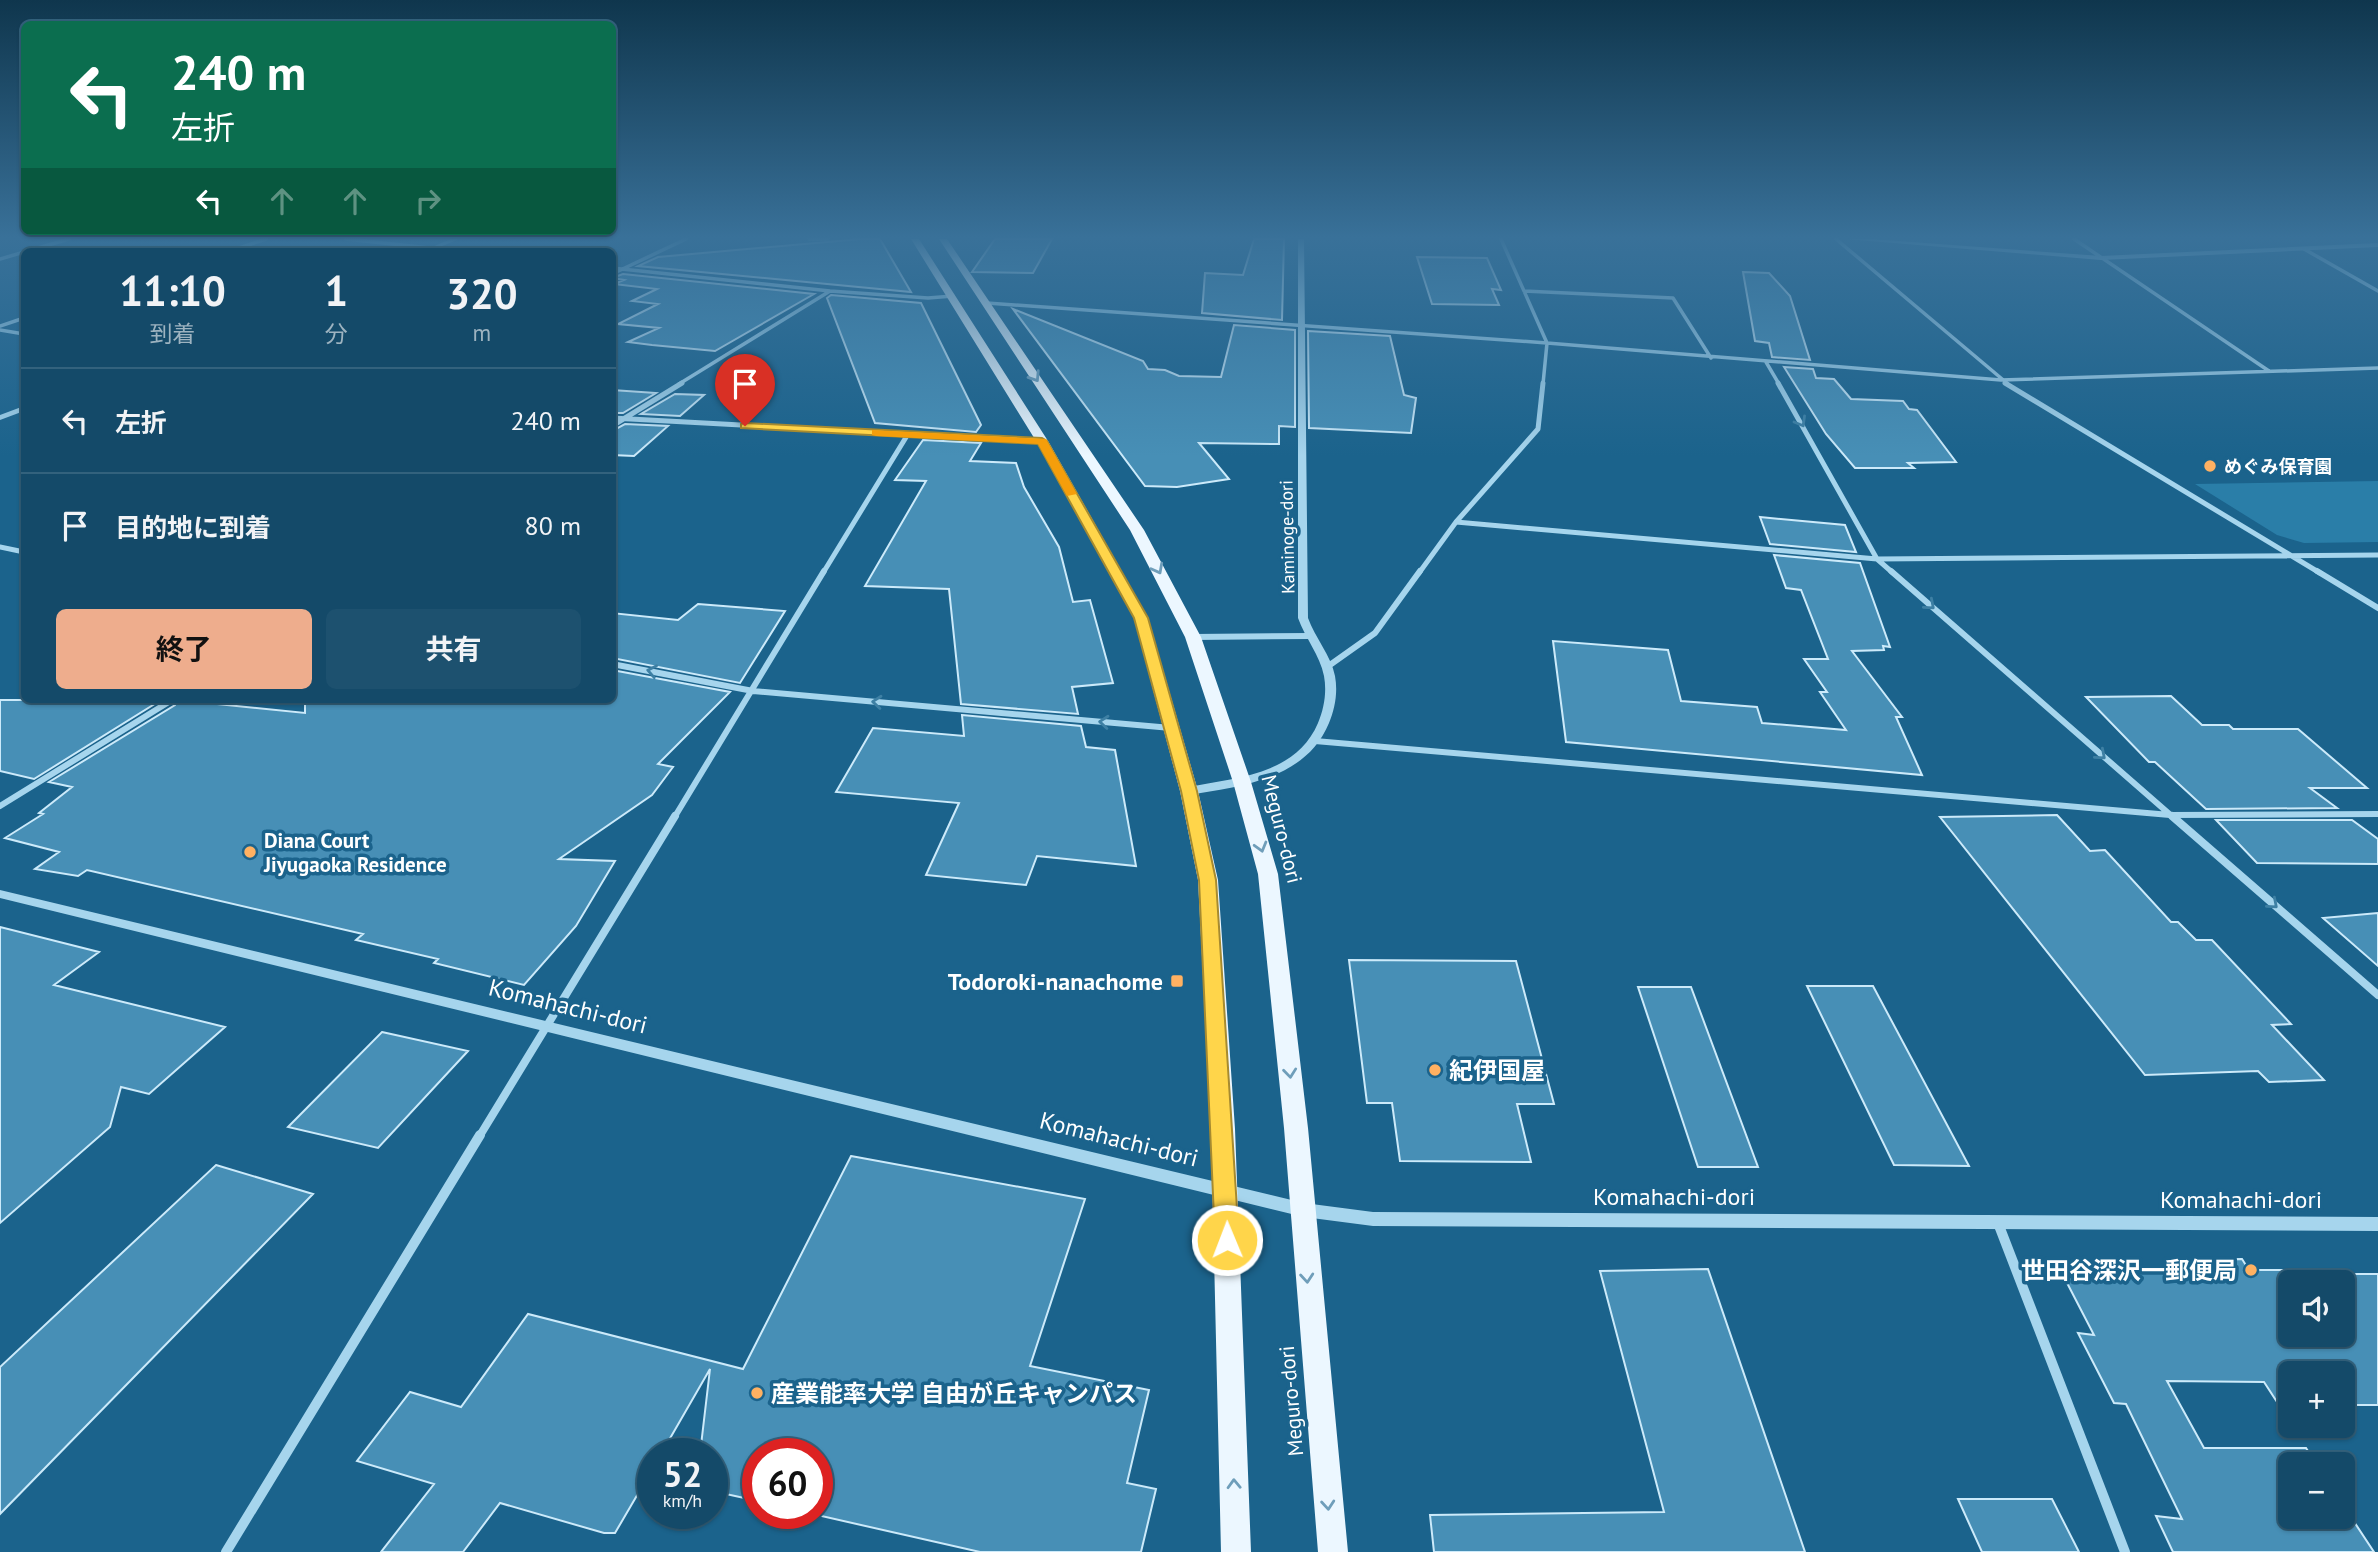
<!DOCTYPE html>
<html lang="ja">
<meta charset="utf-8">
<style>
:root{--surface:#144a69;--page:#1d516f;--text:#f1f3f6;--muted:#9db3c0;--line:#33627d;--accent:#eead8d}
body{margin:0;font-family:"PT Sans","Noto Sans JP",sans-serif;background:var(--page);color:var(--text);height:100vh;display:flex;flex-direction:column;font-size:26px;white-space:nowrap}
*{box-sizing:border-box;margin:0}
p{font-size:23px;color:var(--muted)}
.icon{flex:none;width:38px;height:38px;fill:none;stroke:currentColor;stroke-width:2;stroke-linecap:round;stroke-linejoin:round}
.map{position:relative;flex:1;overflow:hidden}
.drawer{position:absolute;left:21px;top:248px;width:595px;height:455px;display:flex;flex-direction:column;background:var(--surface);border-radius:10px;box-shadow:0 2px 5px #0004,0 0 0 2px var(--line)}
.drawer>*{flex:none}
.banner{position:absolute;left:21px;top:21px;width:595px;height:214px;border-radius:10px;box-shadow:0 2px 5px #0004,0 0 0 2px var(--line);background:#0b6e4f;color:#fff;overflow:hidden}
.controls{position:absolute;left:2278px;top:1270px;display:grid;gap:14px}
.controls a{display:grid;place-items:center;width:77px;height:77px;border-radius:10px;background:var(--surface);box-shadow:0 2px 5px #0004,0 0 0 2px var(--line);font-size:35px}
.speed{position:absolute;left:637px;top:1438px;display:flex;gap:14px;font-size:35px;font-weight:700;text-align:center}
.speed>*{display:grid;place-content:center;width:91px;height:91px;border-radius:50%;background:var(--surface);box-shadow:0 2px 5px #0004,0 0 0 2px var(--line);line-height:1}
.speed small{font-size:18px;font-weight:400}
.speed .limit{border:10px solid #d22;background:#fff;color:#111}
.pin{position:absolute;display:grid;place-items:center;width:60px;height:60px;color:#fff;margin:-72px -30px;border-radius:50% 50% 50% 0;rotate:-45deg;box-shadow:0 0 7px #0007}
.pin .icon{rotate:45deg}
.me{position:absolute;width:77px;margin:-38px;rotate:359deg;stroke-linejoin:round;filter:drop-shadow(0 0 5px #0008)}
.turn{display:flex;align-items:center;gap:24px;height:147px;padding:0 35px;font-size:32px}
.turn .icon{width:91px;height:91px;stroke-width:2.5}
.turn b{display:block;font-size:49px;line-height:60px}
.lanes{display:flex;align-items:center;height:66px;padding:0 35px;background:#0003;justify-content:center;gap:35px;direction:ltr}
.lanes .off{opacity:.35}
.eta{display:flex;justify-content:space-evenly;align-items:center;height:119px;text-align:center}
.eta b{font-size:42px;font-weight:700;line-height:49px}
.action{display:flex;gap:14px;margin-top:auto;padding:14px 35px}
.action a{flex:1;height:80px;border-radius:10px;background:var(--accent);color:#111;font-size:28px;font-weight:700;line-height:80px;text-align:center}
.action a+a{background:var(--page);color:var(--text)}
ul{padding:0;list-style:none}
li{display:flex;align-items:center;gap:21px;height:105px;padding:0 35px;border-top:2px solid var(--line)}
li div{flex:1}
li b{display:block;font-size:26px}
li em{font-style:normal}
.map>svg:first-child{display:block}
.green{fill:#2a7ea8}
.building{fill:#478fb6;stroke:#cceafa;stroke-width:2;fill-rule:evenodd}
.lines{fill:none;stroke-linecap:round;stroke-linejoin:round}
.minor-far4{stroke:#a6d5ed;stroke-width:3.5}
.minor-far3{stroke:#a6d5ed;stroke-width:5}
.minor-far2{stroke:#a6d5ed;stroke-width:6}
.minor-far1{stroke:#a6d5ed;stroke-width:8}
.minor{stroke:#a6d5ed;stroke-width:10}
.tertiary{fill:#a6d5ed;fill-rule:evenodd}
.primary{fill:#ecf7ff;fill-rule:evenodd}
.oneway{stroke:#6f9eba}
.oneway2{stroke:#3e80a4}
.route{fill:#ffd54a;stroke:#a68a30;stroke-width:2}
.slow{fill:#f59e0b}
.poi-dot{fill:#ffb162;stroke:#1b638c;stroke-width:2.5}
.labels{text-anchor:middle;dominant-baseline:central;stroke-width:7;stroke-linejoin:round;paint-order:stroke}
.far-poi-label{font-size:18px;font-weight:bold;fill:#fff;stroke:#1b638c;text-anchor:start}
.far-street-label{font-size:18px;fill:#fff;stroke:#1b638c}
.street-label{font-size:21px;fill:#fff;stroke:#1b638c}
.poi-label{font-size:21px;font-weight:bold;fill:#fff;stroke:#1b638c;text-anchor:start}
.near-poi-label{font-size:24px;font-weight:bold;fill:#fff;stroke:#1b638c;text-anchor:end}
.near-street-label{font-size:24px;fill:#fff;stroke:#1b638c}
</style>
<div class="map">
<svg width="2378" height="1552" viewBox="0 0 2378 1552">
<rect width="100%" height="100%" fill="#1b638c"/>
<path class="green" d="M 2378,481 L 2378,542 L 2304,543 L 2277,535 L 2195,484 Z"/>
<path class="building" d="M 861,239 L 880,239 L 911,292 L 638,266 L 658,257 Z
M 995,239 L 1052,239 L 1033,273 L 972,272 Z
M 1254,239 L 1284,239 L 1282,320 L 1202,313 L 1205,273 L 1243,275 Z
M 1417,257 L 1487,258 L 1501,290 L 1492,289 L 1499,305 L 1432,304 Z
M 1743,272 L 1769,273 L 1790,296 L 1810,360 L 1772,357 L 1769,343 L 1755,341 Z
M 623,274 L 814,294 L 715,351 L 652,345 L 628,342 L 659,328 L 618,324 L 658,304 L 632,301 L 657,289 L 614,284 L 624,280 L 612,278 Z
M 831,295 L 921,303 L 981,425 L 976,432 L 875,423 L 827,298 Z
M 1013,309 L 1143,361 L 1148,369 L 1165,370 L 1179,376 L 1221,377 L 1234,325 L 1295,330 L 1295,427 L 1279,426 L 1279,444 L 1199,443 L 1229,479 L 1177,487 L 1145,486 Z
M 1308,331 L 1390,336 L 1404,395 L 1416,398 L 1411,433 L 1309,428 Z
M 1784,367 L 1813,369 L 1816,378 L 1834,379 L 1851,399 L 1903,401 L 1909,409 L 1917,410 L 1956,462 L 1908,463 L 1914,468 L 1855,468 L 1826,434 Z
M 612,390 L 656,393 L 623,413 L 612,413 Z
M 675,394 L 704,395 L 680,416 L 641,414 Z
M 625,424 L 668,426 L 634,456 L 612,455 L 612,431 Z
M 923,440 L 981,443 L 970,461 L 1016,463 L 1024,487 L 1059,547 L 1073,602 L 1090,600 L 1113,683 L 1072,687 L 1078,714 L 961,704 L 949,589 L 865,586 L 926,481 L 895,480 Z
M 1760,517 L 1845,525 L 1856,552 L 1770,544 Z
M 1774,555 L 1860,563 L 1890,647 L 1883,646 L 1884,650 L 1852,651 L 1902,717 L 1896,717 L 1922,775 L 1566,742 L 1553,641 L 1668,650 L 1681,701 L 1757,707 L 1762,723 L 1846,730 L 1820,692 L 1827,692 L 1804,659 L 1828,659 L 1801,590 L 1786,588 Z
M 698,604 L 785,611 L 740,683 L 612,658 L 612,613 L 678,620 Z
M 612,670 L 730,692 L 658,764 L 673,767 L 652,795 L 559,859 L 615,861 L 576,926 L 524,985 L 434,963 L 438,959 L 356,940 L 363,934 L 87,870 L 78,876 L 35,869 L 59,852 L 5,838 L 43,814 L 39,813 L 72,787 L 49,782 L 175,705 L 178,700 L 305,713 L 305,700 L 612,700 Z
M 2171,696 L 2202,725 L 2229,725 L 2233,729 L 2298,729 L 2367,788 L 2310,788 L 2337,808 L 2206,809 L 2155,762 L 2149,762 L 2086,697 Z
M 0,700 L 161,700 L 34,779 L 0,771 Z
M 962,715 L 1081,726 L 1086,747 L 1115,750 L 1136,866 L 1037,856 L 1026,885 L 926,875 L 959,803 L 836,792 L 873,728 L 964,736 Z
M 2057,815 L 2090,851 L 2105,850 L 2171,922 L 2178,922 L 2196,940 L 2212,940 L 2291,1024 L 2272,1025 L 2324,1080 L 2269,1082 L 2258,1071 L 2145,1075 L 1940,817 Z
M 2216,820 L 2352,820 L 2378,839 L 2378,864 L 2257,863 Z
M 2378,913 L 2378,966 L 2323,918 Z
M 0,927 L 99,952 L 54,985 L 225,1027 L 149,1094 L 121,1087 L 110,1127 L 0,1223 Z
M 1349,960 L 1516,961 L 1554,1104 L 1517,1104 L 1531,1162 L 1400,1161 L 1392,1103 L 1367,1103 Z
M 1807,986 L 1873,986 L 1969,1166 L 1894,1165 Z
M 1638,987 L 1691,987 L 1758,1167 L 1698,1167 Z
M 382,1032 L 468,1051 L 378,1148 L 288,1127 Z
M 851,1156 L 1085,1199 L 1030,1366 L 1149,1390 L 1127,1483 L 1156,1489 L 1141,1552 L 980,1552 L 817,1515 L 817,1454 L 758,1454 L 758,1501 L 712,1491 L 712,1454 L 700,1454 L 710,1369 L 661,1454 L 653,1454 L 653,1468 L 615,1533 L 604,1533 L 500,1503 L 463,1552 L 381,1552 L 434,1484 L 357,1461 L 410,1392 L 461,1407 L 528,1314 L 743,1369 Z
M 216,1165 L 313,1194 L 0,1514 L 0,1367 Z
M 2242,1259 L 2249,1270 L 2342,1270 L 2344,1274 L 2378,1274 L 2378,1405 L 2343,1405 L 2343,1374 L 2291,1374 L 2291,1405 L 2279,1405 L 2264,1382 L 2167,1381 L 2204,1448 L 2306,1448 L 2317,1465 L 2291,1465 L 2291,1517 L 2343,1517 L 2343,1505 L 2374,1552 L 2173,1552 L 2156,1516 L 2182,1519 L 2126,1404 L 2114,1403 L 2078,1333 L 2094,1335 L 2065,1279 L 2128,1281 L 2122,1271 L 2191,1273 L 2182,1260 ZM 2291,1283 L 2343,1283 L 2343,1335 L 2291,1335 Z
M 1708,1269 L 1805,1552 L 1434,1552 L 1430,1515 L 1664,1512 L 1600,1271 Z
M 1958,1499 L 2052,1499 L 2079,1552 L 1982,1552 Z"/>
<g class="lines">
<path class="minor-far4" d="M 346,239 L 467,252
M 809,239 L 828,239
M 1501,239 L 1547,343 L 1543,384
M 1836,239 L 2008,384
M 2074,239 L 2269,371
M 2304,249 L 2378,291
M 227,252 L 266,239
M 0,259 L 69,239
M 612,268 L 830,291 L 928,298 L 953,296
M 612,274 L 686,239
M 1524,291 L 1673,298 L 1711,358
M 987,303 L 1547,343 L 2001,380 L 2378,368
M 0,326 L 24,318
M 0,330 L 24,334
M 1766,362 L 1779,384
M 679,384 L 830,291"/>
<path class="minor-far3" d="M 1778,383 L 1877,559 L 1893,573
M 2005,383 L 2320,573
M 612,418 L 1042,441
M 612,426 L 682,383
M 1456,522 L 1877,559 L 2378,555
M 0,547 L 24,552
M 823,573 L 908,434
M 1419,573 L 1456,522 L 1538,429 L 1543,383"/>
<path class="minor-far2" d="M 1891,571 L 2174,818
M 2317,571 L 2378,608
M 1193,637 L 1310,636
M 612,664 L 753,691 L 1171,728
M 1327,667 L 1375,633 L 1420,571
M 1315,741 L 2170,815 L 2378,814
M 0,806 L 172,700
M 674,818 L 824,571"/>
<path class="minor-far1" d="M 2172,816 L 2378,995
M 479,1137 L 675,816"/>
<path class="minor" d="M 1998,1223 L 2125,1552
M 226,1552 L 480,1135"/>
<path class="tertiary" d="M 451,239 L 459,239 L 428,252 L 420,252 Z
M 1298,239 L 1304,239 L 1308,618 C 1315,638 1331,655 1335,676 C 1338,692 1335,709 1329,723 C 1306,779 1242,786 1189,795 L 1185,794 L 1183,791 L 1185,788 C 1233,777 1295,777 1318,723 C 1324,709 1327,692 1324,676 C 1320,655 1305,638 1298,618 Z
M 1845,239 L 1871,239 L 2101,256 L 2378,243 L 2378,247 L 2101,260 Z
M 24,406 L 24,411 L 0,420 L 0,415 Z
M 0,890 L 1304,1203 L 1373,1212 L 2378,1217 L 2378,1231 L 1373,1226 L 1304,1217 L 0,898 Z"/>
<path class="primary" d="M 911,239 L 919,239 L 1048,441 L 1148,618 L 1198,791 L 1218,880 L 1235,1129 L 1251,1552 L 1221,1552 L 1211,1129 L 1198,880 L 1180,791 L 1134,618 L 1036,441 Z
M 939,239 L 947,239 L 1144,530 L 1201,637 L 1251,782 L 1278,874 L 1308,1128 L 1348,1552 L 1318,1552 L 1284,1128 L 1258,874 L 1233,782 L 1185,637 L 1130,530 Z"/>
</g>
<defs><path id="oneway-chevron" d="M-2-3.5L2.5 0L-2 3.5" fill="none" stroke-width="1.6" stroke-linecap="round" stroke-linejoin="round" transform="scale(1.75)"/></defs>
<g class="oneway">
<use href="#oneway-chevron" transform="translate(1035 377) rotate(57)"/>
<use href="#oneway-chevron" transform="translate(1158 569) rotate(62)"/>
<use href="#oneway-chevron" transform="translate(1261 847) rotate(74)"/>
<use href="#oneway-chevron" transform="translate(1290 1073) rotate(84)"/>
<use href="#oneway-chevron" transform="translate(1307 1278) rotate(85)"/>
<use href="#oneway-chevron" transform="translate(1234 1484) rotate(-92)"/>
<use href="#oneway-chevron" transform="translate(1328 1505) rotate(85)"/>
</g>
<g class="oneway2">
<use href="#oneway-chevron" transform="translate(1801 422) rotate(60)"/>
<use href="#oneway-chevron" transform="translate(1930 605) rotate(41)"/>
<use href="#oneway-chevron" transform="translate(652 671) rotate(-169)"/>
<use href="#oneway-chevron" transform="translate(877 702) rotate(-175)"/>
<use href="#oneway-chevron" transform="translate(1104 722) rotate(-175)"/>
<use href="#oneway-chevron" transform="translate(2101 755) rotate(41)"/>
<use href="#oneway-chevron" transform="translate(2273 904) rotate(41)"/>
</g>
<linearGradient id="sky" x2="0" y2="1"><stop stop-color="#0f364d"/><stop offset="0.52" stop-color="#397199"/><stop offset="1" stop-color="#397199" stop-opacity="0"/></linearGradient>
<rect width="2378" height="456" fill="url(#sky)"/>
<path class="route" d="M 745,423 L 1042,438 L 1047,441 L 1148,618 L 1197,791 L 1216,880 L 1239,1240 L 1235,1247 L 1227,1250 L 1219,1247 L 1215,1240 L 1199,880 L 1181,791 L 1134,618 L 1038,444 L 741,428 L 741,424 Z"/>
<path class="slow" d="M 872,430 L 1046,439 L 1077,494 L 1067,496 L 1038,444 L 876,436 L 872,435 Z"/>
<g class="poi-dot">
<circle cx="2210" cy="466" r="7"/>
<circle cx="250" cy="852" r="7"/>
<rect x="1170" y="974" width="14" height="14" rx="3.5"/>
<circle cx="1435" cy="1070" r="7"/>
<circle cx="2251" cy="1270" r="7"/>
<circle cx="757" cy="1393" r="7"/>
</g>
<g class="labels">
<g class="far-poi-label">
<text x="2224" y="466">めぐみ保育園</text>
</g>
<g class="far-street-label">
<text transform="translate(1287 537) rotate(-91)">Kaminoge-dori</text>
</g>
<g class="street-label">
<text transform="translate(1282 829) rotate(76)">Meguro-dori</text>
<text transform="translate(1291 1401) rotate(-95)">Meguro-dori</text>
</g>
<g class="poi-label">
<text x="264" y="840">Diana Court<tspan x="264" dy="24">Jiyugaoka Residence</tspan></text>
</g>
<g class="near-poi-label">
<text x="1163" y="981">Todoroki-nanachome</text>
<text x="1449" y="1070" text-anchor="start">紀伊国屋</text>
<text x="2237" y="1270">世田谷深沢一郵便局</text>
<text x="771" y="1393" text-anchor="start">産業能率大学 自由が丘キャンパス</text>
</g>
<g class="near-street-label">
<text transform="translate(568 1006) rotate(14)">Komahachi-dori</text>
<text transform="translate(1119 1139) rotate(14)">Komahachi-dori</text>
<text x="1674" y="1196">Komahachi-dori</text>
<text x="2241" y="1199">Komahachi-dori</text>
</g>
</g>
</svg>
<div class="controls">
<a><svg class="icon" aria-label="sound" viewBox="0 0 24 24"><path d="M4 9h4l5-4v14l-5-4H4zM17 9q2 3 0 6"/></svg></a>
<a>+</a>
<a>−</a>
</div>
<div class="speed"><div>52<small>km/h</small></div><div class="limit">60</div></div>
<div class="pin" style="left:745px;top:426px;background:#d93025"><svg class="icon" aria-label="arrive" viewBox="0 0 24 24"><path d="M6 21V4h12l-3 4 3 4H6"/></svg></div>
<svg class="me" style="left:1227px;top:1240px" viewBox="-20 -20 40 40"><circle r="17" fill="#ffd54a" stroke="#fff" stroke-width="3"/><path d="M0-11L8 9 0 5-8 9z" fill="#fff"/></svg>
<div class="banner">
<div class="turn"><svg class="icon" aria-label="left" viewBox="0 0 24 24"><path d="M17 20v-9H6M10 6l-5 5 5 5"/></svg><div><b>240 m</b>左折</div></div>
<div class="lanes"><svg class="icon" aria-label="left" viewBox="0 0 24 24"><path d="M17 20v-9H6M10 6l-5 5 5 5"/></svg><svg class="icon off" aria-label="ahead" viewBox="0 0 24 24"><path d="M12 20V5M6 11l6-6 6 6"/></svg><svg class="icon off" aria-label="ahead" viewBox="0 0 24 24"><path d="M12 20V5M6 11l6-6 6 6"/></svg><svg class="icon off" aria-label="right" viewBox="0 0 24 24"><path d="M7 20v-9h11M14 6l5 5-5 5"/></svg></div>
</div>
<section class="drawer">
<div class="eta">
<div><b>11:10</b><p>到着</p></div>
<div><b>1</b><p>分</p></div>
<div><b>320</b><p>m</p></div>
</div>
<ul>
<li><svg class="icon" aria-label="left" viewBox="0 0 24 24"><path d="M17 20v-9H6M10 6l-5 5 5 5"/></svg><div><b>左折</b></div><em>240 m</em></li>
<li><svg class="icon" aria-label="arrive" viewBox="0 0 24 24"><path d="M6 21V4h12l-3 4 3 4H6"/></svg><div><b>目的地に到着</b></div><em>80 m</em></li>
</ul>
<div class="action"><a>終了</a><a>共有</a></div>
</section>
</div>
